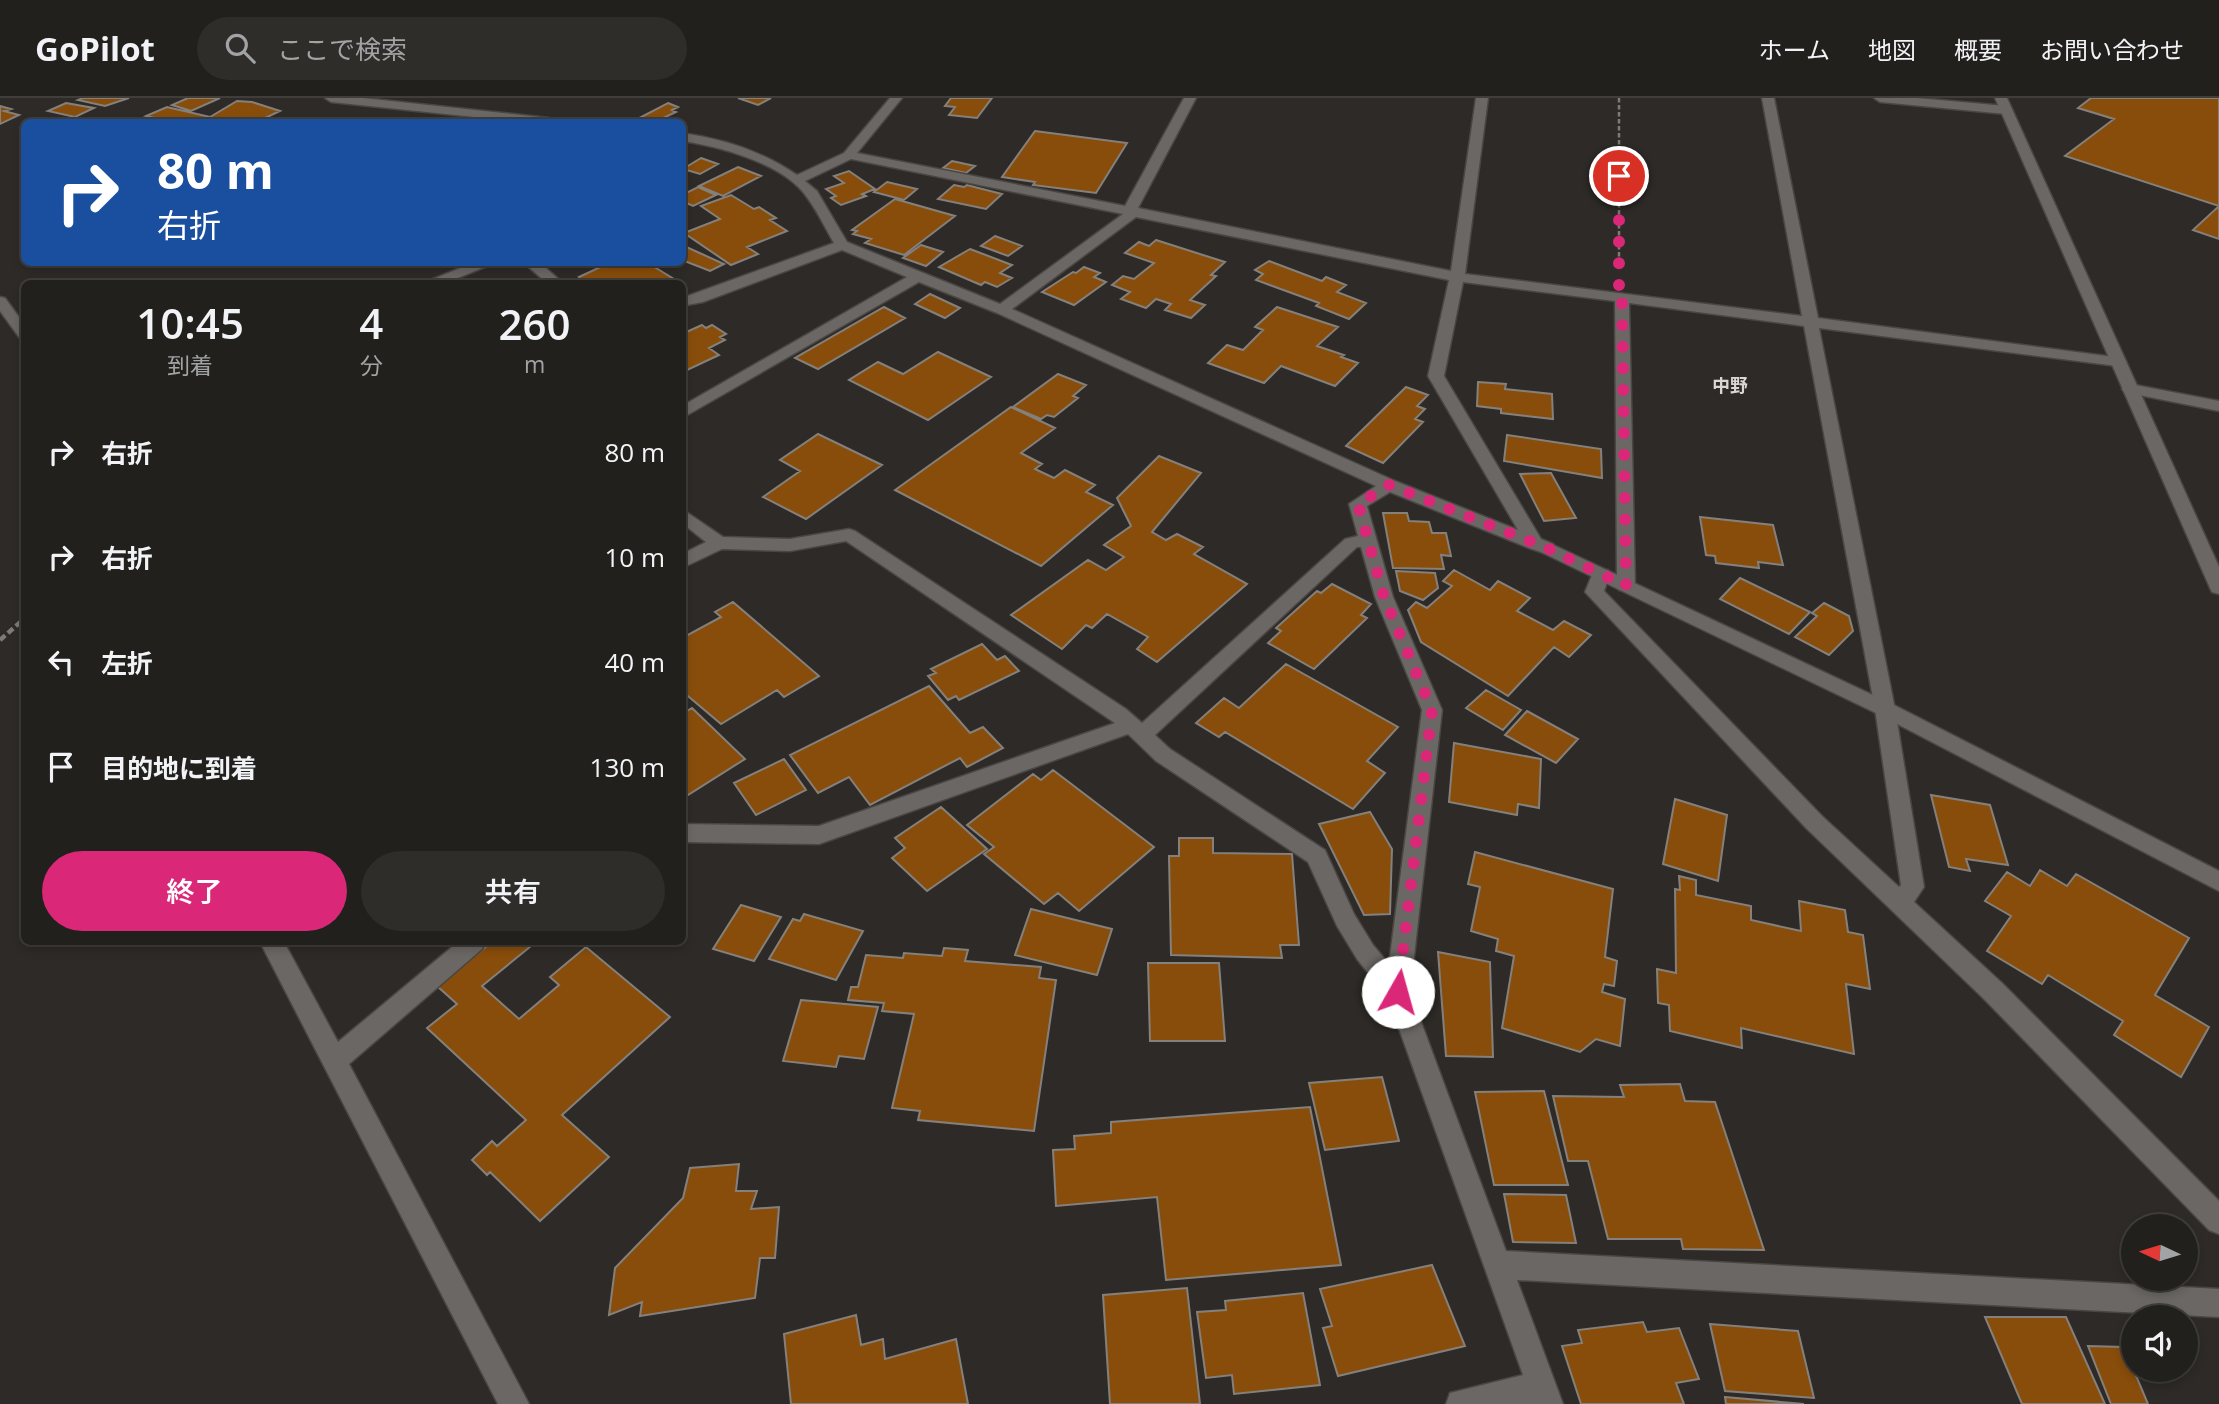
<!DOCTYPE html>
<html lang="ja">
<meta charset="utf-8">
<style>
:root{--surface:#22201d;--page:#2e2d2a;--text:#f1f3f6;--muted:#a2a3a4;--line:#3f3e3b;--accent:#db2777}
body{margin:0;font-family:"Open Sans","Noto Sans JP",sans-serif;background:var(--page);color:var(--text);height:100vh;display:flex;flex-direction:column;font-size:26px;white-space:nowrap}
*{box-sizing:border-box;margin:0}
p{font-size:23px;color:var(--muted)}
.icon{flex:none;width:38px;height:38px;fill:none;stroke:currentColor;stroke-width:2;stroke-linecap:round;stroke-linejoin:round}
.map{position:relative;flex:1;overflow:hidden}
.details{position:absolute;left:21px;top:182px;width:665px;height:665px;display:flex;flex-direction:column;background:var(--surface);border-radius:10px;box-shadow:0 4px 10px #0003,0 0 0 2px var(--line)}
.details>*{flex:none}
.hud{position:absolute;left:21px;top:21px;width:665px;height:147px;border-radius:10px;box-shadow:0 4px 10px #0003,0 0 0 2px var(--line);background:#1a4fa0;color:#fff;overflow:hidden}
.needle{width:46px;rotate:274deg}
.buttons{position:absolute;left:2121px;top:1116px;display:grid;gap:14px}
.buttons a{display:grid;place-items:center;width:77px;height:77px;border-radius:50%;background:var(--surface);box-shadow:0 4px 10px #0003,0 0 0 2px var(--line);font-size:35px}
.pin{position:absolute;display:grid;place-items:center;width:60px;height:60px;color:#fff;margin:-30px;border:4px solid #fff;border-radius:50%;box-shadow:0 2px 7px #0007}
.me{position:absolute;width:77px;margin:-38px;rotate:7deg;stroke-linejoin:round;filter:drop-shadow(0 0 5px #0008)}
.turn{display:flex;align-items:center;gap:24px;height:147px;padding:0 21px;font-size:32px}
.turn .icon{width:91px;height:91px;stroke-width:2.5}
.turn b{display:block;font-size:49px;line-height:60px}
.eta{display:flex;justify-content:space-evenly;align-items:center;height:119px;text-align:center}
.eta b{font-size:42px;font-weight:600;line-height:49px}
.primary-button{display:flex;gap:14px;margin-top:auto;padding:14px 21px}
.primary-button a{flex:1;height:80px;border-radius:42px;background:var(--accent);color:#fff;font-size:28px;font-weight:600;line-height:80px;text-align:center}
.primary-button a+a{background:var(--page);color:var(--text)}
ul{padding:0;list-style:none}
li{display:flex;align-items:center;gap:21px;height:105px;padding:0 21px}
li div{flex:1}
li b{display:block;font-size:26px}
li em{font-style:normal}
header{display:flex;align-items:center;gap:42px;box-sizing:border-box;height:98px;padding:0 35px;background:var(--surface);border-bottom:2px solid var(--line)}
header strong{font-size:33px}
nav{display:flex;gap:38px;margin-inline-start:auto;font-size:24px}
.search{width:490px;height:63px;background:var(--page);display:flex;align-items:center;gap:18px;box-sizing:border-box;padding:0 24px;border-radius:38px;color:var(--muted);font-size:26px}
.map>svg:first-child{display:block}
.building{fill:#884d0b;stroke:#84807c;stroke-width:2}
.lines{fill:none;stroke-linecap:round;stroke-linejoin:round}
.street-casing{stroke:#494643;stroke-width:3}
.secondary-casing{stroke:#494643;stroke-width:3}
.path-far1{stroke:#7d7a78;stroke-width:2.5;stroke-dasharray:4.5 2.5;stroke-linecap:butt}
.path{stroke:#7d7a78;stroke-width:4.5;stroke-dasharray:7 3.5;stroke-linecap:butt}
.street{fill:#6b6764;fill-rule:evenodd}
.secondary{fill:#6b6764;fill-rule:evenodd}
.route{stroke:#db2777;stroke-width:12;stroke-dasharray:0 21.6}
.labels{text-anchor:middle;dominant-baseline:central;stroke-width:7;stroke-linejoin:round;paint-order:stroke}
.far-neighbourhood-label{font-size:18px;font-weight:bold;fill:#dad6d2;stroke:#2d2a27}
</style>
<header>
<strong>GoPilot</strong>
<div class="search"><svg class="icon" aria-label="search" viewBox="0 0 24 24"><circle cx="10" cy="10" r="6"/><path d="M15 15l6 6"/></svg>ここで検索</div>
<nav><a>ホーム</a><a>地図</a><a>概要</a><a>お問い合わせ</a></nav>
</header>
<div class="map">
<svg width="2219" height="1306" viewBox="0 0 2219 1306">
<rect width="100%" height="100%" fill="#2d2a27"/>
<path class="building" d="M 83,0 L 129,0 L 105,8 L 78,2 Z
M 188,0 L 220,0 L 191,13 L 172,7 Z
M 738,0 L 771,0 L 758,7 Z
M 951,0 L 992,0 L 977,20 L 949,17 L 955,9 L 945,8 Z
M 2091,0 L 2219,0 L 2219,108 L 2065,58 L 2114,21 L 2078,10 Z
M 237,3 L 252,4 L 280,13 L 263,21 L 275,24 L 171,24 L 146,18 L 167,9 L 210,19 Z
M 66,5 L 94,10 L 75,19 L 48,13 Z
M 668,5 L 678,9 L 672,12 L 676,14 L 655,24 L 641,19 Z
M 0,8 L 11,11 L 4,13 L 19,17 L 0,26 Z
M 1035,33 L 1127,45 L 1096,95 L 1033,87 L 1035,84 L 1002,79 Z
M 701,60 L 718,66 L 700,76 L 683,71 Z
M 952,63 L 975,68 L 966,75 L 943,70 Z
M 738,69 L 761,78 L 723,98 L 699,88 Z
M 849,73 L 875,91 L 862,96 L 866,98 L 841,107 L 831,100 L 836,98 L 826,91 L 844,85 L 834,78 Z
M 887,84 L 917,91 L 904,102 L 874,94 Z
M 954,87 L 964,89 L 967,87 L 1002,96 L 986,111 L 938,101 Z
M 698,89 L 716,97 L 693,108 L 682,103 L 682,97 Z
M 731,97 L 754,111 L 759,109 L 776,120 L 770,122 L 787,133 L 747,149 L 758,156 L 731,167 L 684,135 L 720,121 L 701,108 Z
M 895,101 L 955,118 L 904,157 L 865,145 L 871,141 L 853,136 L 857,133 L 852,132 Z
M 2219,108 L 2219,141 L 2193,132 Z
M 995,138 L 1022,148 L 1008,158 L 981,148 Z
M 1156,142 L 1225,164 L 1211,177 L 1216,178 L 1190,202 L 1205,207 L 1191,220 L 1165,212 L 1171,206 L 1156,201 L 1146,210 L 1121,201 L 1130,194 L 1112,187 L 1123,178 L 1134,181 L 1154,165 L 1125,155 L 1139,144 L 1149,148 Z
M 682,147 L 724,166 L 710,173 L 682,162 Z
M 921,147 L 943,154 L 926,168 L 903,160 Z
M 970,151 L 1012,167 L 1000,175 L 1012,180 L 997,189 L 985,184 L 981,187 L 939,169 Z
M 1269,163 L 1322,183 L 1326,179 L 1346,187 L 1337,194 L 1366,205 L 1349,221 L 1316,208 L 1319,205 L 1256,182 L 1263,176 L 1255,172 Z
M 611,164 L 646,164 L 679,184 L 589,186 L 579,179 Z
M 1084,169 L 1100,175 L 1094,179 L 1106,184 L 1074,207 L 1042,194 L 1073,174 L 1076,175 Z
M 930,196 L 960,210 L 945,220 L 915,206 Z
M 884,209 L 905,220 L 818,271 L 795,260 Z
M 1277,209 L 1338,229 L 1317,248 L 1344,257 L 1341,259 L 1358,265 L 1335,288 L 1281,268 L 1264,285 L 1208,265 L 1227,247 L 1243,252 L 1263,232 L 1255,229 Z
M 702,227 L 706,230 L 712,227 L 726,236 L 720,239 L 725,242 L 709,250 L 719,257 L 683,274 L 682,236 Z
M 938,254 L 991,279 L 928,322 L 849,282 L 878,264 L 903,276 Z
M 1058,276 L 1086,287 L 1073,298 L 1078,300 L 1054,319 L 1047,317 L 1041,321 L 1013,309 Z
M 1478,284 L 1506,286 L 1505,291 L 1552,296 L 1553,321 L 1501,315 L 1501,311 L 1477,308 Z
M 1406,289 L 1428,297 L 1417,308 L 1425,311 L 1415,321 L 1423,324 L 1383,365 L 1346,348 Z
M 1011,309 L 1055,330 L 1021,355 L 1042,366 L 1035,371 L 1054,380 L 1065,372 L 1095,387 L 1086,394 L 1113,407 L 1041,468 L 895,392 Z
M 818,336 L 882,367 L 806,421 L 763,399 L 800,373 L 780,362 Z
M 1507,337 L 1601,351 L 1602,380 L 1504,363 Z
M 1159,358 L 1201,375 L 1152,434 L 1166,442 L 1177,436 L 1203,449 L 1194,456 L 1247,486 L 1157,564 L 1137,551 L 1148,539 L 1107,516 L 1092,530 L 1086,527 L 1062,551 L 1011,517 L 1088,462 L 1106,472 L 1124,459 L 1104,447 L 1131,428 L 1117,400 Z
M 1551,375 L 1576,420 L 1544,423 L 1520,376 Z
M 1383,415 L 1407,415 L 1409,423 L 1429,424 L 1432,435 L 1446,435 L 1451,458 L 1441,457 L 1444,471 L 1393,470 Z
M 1700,419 L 1773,427 L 1783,467 L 1758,464 L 1759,470 L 1716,465 L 1715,458 L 1706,457 Z
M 1454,472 L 1490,492 L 1498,483 L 1530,500 L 1517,513 L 1553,532 L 1564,523 L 1591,537 L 1569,559 L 1554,549 L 1508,598 L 1421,544 L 1408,512 L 1416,504 L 1427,510 L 1452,488 L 1443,483 Z
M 1396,473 L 1435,475 L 1438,490 L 1423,502 L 1400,493 Z
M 1740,480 L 1810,514 L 1789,536 L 1720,501 Z
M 1332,486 L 1371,506 L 1361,517 L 1367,520 L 1314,571 L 1268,545 L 1281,533 L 1276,530 L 1317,493 L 1321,495 Z
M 733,504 L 819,578 L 784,599 L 777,592 L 721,626 L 682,593 L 682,540 L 721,519 L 715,514 Z
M 1824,505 L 1849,518 L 1853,533 L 1829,557 L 1795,539 L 1817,518 L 1812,515 Z
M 982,546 L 997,562 L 1005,558 L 1019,573 L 959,602 L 956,598 L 948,602 L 928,578 L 936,575 L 931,571 Z
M 1286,566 L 1398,629 L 1367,663 L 1385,675 L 1353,711 L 1225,634 L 1219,639 L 1196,625 L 1224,600 L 1239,610 Z
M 929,588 L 970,635 L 983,629 L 1003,650 L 967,669 L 960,660 L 870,707 L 849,679 L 818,695 L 790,657 Z
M 1486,592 L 1521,612 L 1503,632 L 1466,610 Z
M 692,610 L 745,661 L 688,697 L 682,692 L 682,616 Z
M 1527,613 L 1578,641 L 1556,665 L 1505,637 Z
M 1454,645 L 1541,661 L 1539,710 L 1518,706 L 1517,717 L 1449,704 Z
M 784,661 L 806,692 L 756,717 L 734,685 Z
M 1053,672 L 1154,749 L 1079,813 L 1058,795 L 1044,806 L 984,756 L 994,749 L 967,727 L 1033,676 L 1041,682 Z
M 1931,697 L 1990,707 L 2008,767 L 1966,761 L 1970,773 L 1949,769 Z
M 1675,701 L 1727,717 L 1718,783 L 1663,766 Z
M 941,709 L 987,751 L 927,793 L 892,760 L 905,750 L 895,740 Z
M 1370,714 L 1392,751 L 1390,816 L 1364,817 L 1319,726 Z
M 1179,740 L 1213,740 L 1213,755 L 1292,756 L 1299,847 L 1280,847 L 1282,860 L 1171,857 L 1169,758 L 1179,758 Z
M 1475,754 L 1613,791 L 1605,859 L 1617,863 L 1614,888 L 1604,886 L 1602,894 L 1625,901 L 1620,948 L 1596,941 L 1580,954 L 1502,930 L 1514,858 L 1496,853 L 1498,841 L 1471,833 L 1480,789 L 1468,786 Z
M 2040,772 L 2067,788 L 2076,776 L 2189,840 L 2155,897 L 2209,929 L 2181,979 L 2114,937 L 2123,923 L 2048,877 L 2042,886 L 1987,853 L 2011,818 L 1985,803 L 2007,774 L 2030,788 Z
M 1679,778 L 1696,782 L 1696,797 L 1751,808 L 1751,822 L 1801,833 L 1799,803 L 1845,812 L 1848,834 L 1863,837 L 1870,891 L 1846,886 L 1854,956 L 1741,930 L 1742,950 L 1670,933 L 1669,907 L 1658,905 L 1657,871 L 1676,875 L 1675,791 L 1680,792 Z
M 741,807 L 781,819 L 754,863 L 713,851 Z
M 1031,811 L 1112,831 L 1097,877 L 1015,857 Z
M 804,816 L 863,833 L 836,882 L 769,861 L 793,821 L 800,823 Z
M 492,844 L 536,844 L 482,888 L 519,921 L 559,887 L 550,879 L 586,849 L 670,919 L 562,1017 L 609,1059 L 540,1123 L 490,1074 L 487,1077 L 472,1062 L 492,1043 L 497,1048 L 526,1022 L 427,930 L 457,906 L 437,888 Z
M 944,850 L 968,852 L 965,863 L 1041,869 L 1039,880 L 1056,882 L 1034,1033 L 918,1022 L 920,1013 L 892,1010 L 914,916 L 882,913 L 884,905 L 848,902 L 851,889 L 858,889 L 866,857 L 903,860 L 904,855 L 942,858 Z
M 1438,854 L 1490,864 L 1493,959 L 1446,958 Z
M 1148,865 L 1219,865 L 1225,943 L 1150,943 Z
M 801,902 L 878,909 L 864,961 L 839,958 L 836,969 L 783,963 Z
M 1382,979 L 1399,1043 L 1325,1052 L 1309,985 Z
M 1680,986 L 1685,1003 L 1715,1004 L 1764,1152 L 1683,1151 L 1681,1141 L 1608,1141 L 1588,1063 L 1568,1063 L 1553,998 L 1624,999 L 1620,987 Z
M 1544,993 L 1568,1087 L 1494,1087 L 1475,994 Z
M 1310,1009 L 1341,1167 L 1166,1182 L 1157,1099 L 1056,1108 L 1053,1052 L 1075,1051 L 1074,1038 L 1111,1035 L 1111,1024 Z
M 739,1066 L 736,1093 L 757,1093 L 751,1111 L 779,1109 L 775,1160 L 760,1160 L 755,1200 L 640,1218 L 642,1204 L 609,1217 L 615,1170 L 683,1100 L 690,1070 Z
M 1504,1096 L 1566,1097 L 1576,1145 L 1513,1144 Z
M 1432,1167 L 1465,1248 L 1338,1278 L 1323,1230 L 1332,1228 L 1320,1191 Z
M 1187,1190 L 1200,1306 L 1110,1306 L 1103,1197 Z
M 1303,1195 L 1320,1287 L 1234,1296 L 1232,1277 L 1206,1280 L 1197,1214 L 1226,1212 L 1225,1203 Z
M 856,1217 L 861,1247 L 883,1241 L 885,1261 L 956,1241 L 968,1306 L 791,1306 L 784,1236 Z
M 1985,1219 L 2066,1219 L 2105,1306 L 2022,1306 Z
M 1643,1224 L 1647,1234 L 1679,1230 L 1699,1281 L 1676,1285 L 1684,1306 L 1581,1306 L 1562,1248 L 1582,1245 L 1578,1232 Z
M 1710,1226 L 1798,1233 L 1814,1300 L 1725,1293 Z
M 2088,1248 L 2124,1249 L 2148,1306 L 2111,1306 Z
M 1725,1299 L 1804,1306 L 1726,1306 Z"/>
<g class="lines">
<g class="street-casing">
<path id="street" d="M 325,0 L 363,0 L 549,20 L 555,24 L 521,24 L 331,4 Z
M 890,0 L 902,0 L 857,55 L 1125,108 L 1184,0 L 1196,0 L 1138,110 L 1451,173 L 1476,0 L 1488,0 L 1465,176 L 1802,218 L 1762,0 L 1774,0 L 1818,220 L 2122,260 L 2125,263 L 2122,266 L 2117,268 L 1819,230 L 1895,611 L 1924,789 L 1914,804 L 2002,885 L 2219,1103 L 2219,1136 L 2209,1132 L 1984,901 L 1806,730 L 1585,494 L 1594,472 L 1608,472 L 1610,476 L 1604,493 L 1822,718 L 1899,789 L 1901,787 L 1875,611 L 1804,228 L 1629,205 L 1635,488 L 1633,492 L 1619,492 L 1617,488 L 1615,203 L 1463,184 L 1444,278 L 1541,441 L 1553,446 L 1556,450 L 1547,456 L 1529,450 L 1390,394 L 1367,408 L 1393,499 L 1442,612 L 1410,894 L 1506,1153 L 2219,1191 L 2219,1219 L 1517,1182 L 1563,1306 L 1446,1306 L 1450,1295 L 1523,1277 L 1388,900 L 1357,861 L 1337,828 L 1308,764 L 1156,663 L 1128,636 L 819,746 L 682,744 L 682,726 L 819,728 L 1115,625 L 846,443 L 790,453 L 722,451 L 682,470 L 682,456 L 706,444 L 682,425 L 682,411 L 723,439 L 790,441 L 849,431 L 855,433 L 1126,611 L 1142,625 L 1345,441 L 1358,438 L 1349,406 L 1376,388 L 997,215 L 919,184 L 682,320 L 682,308 L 907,179 L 842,152 L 703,204 L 682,208 L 682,200 L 834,145 C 825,130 817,112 806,98 C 784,66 719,48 682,43 L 682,35 C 724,41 762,53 797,77 L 844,55 ZM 851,61 L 1123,116 L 1000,206 L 847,144 L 817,93 L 805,83 ZM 1136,119 L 1449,182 L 1428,278 L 1518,432 L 1395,383 L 1012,211 ZM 1357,449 L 1361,449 L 1375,499 L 1422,612 L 1389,866 L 1373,847 L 1354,816 L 1325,752 L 1170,651 L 1155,637 Z
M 1874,0 L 1917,0 L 2006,8 L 2012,12 L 2006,16 L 1880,4 Z
M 475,164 L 497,164 L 443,186 L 421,186 Z
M 523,164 L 539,164 L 564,186 L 548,186 Z
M 0,199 L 5,200 L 24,226 L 24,240 L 19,239 L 0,213 Z
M 2130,286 L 2219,303 L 2219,313 L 2124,294 L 2122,291 L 2124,288 Z
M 260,844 L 284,844 L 338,944 L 458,844 L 486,844 L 482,851 L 349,966 L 529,1306 L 498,1306 Z"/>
</g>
<g class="secondary-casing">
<path id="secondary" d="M 1995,0 L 2007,0 L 2219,469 L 2219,496 L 2212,494 L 2210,490 Z
M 1547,444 L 1892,606 L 2219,773 L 2219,793 L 1878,616 L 1541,454 L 1538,450 L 1541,446 Z"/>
</g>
<path class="path-far1" d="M 1619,0 L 1619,168"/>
<path class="path" d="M 0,542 L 24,521"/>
<use href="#street" class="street"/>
<use href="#secondary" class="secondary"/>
</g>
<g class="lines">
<path class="route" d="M 1398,894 L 1432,612 L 1384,499 L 1358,406 L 1389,387 L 1547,450 L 1626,488 L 1622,201 L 1619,201 L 1619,78"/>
</g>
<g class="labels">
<g class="far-neighbourhood-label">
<text x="1730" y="287">中野</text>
</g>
</g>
</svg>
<div class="buttons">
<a><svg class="needle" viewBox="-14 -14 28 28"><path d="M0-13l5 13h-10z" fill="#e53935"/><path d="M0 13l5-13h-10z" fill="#a2a3a4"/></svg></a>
<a><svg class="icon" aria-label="sound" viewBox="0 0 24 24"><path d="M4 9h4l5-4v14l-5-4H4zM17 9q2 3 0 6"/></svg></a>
</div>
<div class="pin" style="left:1619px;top:78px;background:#d93025"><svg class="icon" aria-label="arrive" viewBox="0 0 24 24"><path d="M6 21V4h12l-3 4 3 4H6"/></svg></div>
<svg class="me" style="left:1398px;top:894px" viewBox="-20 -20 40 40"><circle r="19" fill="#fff"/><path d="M0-13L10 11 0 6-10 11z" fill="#db2777"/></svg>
<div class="hud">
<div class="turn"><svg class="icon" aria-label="right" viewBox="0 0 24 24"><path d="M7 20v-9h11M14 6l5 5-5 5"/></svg><div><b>80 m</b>右折</div></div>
</div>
<section class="details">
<div class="eta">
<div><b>10:45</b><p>到着</p></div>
<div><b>4</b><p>分</p></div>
<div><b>260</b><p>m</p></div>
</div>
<ul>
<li><svg class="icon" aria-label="right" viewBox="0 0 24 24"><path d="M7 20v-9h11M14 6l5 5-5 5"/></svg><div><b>右折</b></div><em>80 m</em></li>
<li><svg class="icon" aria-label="right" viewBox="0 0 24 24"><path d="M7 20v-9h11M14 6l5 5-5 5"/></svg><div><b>右折</b></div><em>10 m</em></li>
<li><svg class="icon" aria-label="left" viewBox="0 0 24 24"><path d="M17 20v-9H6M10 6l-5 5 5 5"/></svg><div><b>左折</b></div><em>40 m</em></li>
<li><svg class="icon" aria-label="arrive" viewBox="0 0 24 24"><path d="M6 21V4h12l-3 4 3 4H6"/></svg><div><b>目的地に到着</b></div><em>130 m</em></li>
</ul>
<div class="primary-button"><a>終了</a><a>共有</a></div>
</section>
</div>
